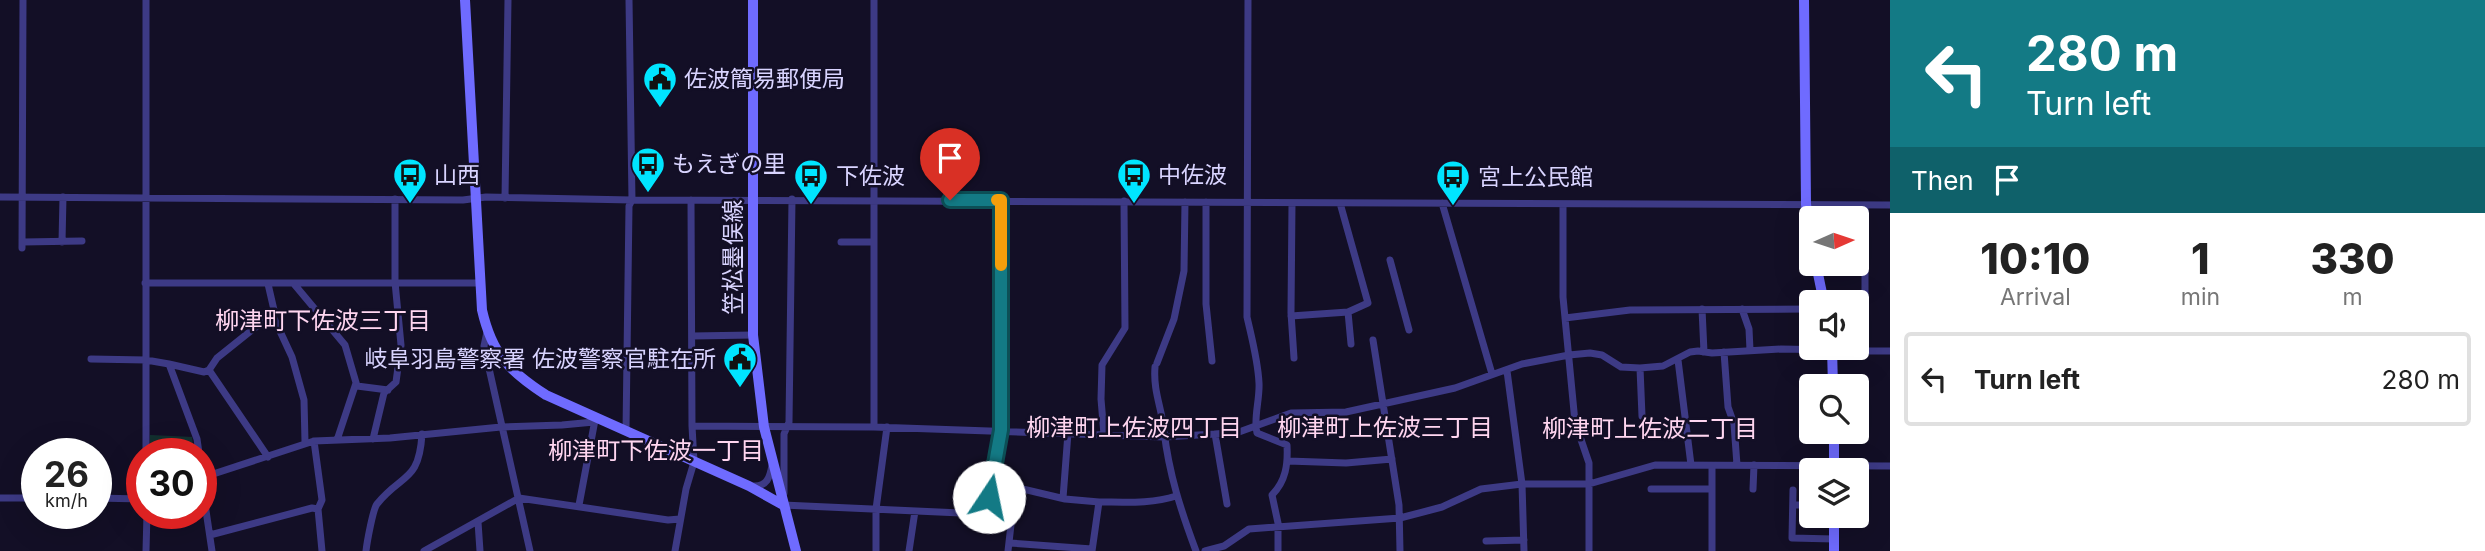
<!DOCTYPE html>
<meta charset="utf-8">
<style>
:root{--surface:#fff;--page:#f2f2f2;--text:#222;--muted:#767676;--line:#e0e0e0}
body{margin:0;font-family:Inter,"Noto Sans JP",sans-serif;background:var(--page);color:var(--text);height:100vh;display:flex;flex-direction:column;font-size:26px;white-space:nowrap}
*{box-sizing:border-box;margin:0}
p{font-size:23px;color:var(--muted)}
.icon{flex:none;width:38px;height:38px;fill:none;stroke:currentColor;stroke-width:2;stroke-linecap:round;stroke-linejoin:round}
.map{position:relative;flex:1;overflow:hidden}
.drawer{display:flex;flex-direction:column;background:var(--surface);width:595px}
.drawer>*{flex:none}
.top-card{background:#137a85;color:#fff;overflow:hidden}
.needle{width:46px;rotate:87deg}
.controls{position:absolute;left:1799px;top:206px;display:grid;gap:14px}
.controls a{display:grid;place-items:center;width:70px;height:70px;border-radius:7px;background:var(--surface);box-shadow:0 7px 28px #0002;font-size:35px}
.speed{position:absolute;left:21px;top:438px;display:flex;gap:14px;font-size:35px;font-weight:700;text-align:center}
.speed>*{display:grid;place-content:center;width:91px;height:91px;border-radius:50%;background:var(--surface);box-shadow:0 7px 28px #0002;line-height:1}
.speed small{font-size:18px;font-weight:400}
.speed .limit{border:10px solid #d22;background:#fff;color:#111}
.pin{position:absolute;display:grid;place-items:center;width:60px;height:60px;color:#fff;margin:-72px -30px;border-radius:50% 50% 50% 0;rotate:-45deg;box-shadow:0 0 7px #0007}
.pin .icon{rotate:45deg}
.me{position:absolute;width:77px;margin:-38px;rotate:11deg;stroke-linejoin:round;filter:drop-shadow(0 0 5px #0008)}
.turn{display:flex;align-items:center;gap:24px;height:147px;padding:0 21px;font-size:32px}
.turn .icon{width:91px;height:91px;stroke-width:2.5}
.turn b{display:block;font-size:49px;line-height:60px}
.then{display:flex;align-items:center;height:66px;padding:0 21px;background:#0003;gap:14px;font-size:26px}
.eta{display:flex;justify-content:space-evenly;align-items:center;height:119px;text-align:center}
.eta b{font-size:42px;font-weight:800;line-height:49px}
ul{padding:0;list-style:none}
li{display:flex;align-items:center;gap:21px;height:94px;margin:0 14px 10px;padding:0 7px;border:4px solid var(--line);border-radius:7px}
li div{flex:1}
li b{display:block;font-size:26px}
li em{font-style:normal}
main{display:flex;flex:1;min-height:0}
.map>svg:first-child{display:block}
.grass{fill:url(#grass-tufts)}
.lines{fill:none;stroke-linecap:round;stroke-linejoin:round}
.street{stroke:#3d3a85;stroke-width:7}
.secondary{stroke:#6f6bff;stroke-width:10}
.route-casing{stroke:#0c4f56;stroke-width:18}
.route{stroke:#137a85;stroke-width:12}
.slow{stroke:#f59e0b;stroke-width:12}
.labels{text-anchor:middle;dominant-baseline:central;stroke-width:5;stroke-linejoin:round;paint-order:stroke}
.poi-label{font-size:23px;fill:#d9d4ff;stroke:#130f26;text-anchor:start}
.street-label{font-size:23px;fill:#d9d4ff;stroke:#130f26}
.neighbourhood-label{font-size:24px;fill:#ffd6f0;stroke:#130f26}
</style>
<main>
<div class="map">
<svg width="1890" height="551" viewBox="0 0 1890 551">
<defs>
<pattern id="grass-tufts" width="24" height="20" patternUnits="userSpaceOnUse" patternTransform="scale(1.75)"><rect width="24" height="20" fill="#12302f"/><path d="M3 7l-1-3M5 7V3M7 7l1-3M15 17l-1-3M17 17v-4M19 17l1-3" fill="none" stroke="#344d4e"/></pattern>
</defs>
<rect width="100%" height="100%" fill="#130f26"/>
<path class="grass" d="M 150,435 L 192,437 L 194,453 L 150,453 Z"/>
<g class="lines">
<path class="street" d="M 146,0 L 146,453
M 1248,0 L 1247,317 C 1252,339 1258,361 1259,383 C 1260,399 1253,420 1257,433 L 1287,445 C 1288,464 1286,481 1272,495 L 1278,523 L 1278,551
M 0,197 L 463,200 L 486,197 L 632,200 L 1890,205
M 505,198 L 508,0
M 1206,202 L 1206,304 L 1212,361
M 1292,203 L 1291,313 L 1294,358
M 1442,203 L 1492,374
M 1563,204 L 1563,297 L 1575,422 L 1589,463 L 1589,551
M 1865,205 L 1865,352
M 23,242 L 82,241
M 62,242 L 63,197
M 841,242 L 874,242
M 22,248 L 23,0
M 1390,260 L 1409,330
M 145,283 L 480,283
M 294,284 L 345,345 L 357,386 L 388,390
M 1702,309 L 1704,352
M 1742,309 L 1749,329 L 1750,350
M 1348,312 L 1351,344
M 272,314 L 292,357 L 304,400 L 305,442
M 1291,316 L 1348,312 L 1368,303 L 1340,203
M 1565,318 L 1630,310 L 1811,309
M 487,332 L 484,346 L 530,551
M 692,336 L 753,335
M 1373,340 L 1399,505 L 1400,551
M 1724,352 L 1728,407 L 1734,424 L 1737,465
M 91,359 L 146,360 L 169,364 L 197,439 L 199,453
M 1678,360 L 1691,465
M 1157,363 L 1174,319 L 1184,271 L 1185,202
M 169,364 L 204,372 L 209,370 L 217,358 L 272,314 L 274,310 L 268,284
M 1155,367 C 1153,392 1162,408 1164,431 C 1169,474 1181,511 1196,551
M 1640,368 L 1642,416
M 209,370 L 268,457
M 1507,371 L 1522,484 L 1524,551
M 1857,408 L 1862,408 L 1862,429
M 692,426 L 874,427 L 1164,437 L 1215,434 L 1239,432 L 1291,413 L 1346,412 L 1455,388 L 1522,364 L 1569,355 L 1590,353 L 1602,355 L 1621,367 L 1640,368 L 1663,366 L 1690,352 L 1698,351 L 1712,353 L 1781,349 L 1890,351
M 874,427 L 874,0
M 626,431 L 629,206 L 632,200 L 629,0
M 1215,434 L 1227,504
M 1104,435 L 1101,399 L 1102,365 L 1125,328 L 1124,201
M 373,439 L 384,393 L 396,382 L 401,345 L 395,282 L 395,199
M 337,440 L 356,383
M 314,441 L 322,500 L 318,509 L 322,551
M 1288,461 L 1346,463 L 1392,459
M 201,477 L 212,551
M 201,478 L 314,441 L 390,438 L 501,427 L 562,425 L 594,422
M 993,482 L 1065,499 L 1099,502
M 753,486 C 767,487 770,477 772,465
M 1651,489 L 1712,489
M 1753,489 L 1754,465
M 1793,490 L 1792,538 L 1834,539
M 784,493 L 784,434 L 789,422 L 792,199
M 0,498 L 37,498
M 96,498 L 142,499
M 1063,498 L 1068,433
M 579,505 L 595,420
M 783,505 L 983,514 L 986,512 L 1001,430 L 1001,200
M 1793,505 L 1811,505
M 478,522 L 480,551
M 210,535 L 312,508 L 318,509
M 1486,541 L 1524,540
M 1010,543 L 1092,549
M 146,551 L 147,513
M 366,551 C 367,542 373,509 377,504 C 402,473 419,483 422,434
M 424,551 L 519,498 L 668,520 L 680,519
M 675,551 L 686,489 L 694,462 L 692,426 L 691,200
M 876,551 L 876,509 L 887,427
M 909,551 L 915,511
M 1008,551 L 1012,516 L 1019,489
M 1092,551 L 1099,502 C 1124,502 1152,504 1176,496
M 1205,551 L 1224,546 L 1249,529 L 1400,518 L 1442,507 L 1481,489 L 1522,484 L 1589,484 L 1655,465 L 1890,466
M 1712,551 L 1712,466"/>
<path class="secondary" d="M 465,0 L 482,310 C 492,354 509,371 546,395 L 749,486 L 783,505
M 753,0 L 753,335 L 764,427 L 796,551
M 1804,0 L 1806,204 L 1811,240
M 1816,264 L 1824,303
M 1832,348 L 1833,387
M 1834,432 L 1834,471
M 1834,551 L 1834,516"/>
</g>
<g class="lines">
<g class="route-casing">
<path id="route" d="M 950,200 L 1001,200 L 1001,430 L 989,497"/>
</g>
<use href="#route" class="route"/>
<path class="slow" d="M 997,200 L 1001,200 L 1001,265"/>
</g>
<defs>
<g id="civic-pin" transform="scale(1.75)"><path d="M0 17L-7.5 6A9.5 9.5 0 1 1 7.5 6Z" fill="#00e5ff" stroke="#130f26"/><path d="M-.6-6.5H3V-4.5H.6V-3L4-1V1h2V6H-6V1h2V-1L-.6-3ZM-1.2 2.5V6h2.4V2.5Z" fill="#111"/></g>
<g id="bus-pin" transform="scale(1.75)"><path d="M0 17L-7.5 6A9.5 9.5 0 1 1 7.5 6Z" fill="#00e5ff" stroke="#130f26"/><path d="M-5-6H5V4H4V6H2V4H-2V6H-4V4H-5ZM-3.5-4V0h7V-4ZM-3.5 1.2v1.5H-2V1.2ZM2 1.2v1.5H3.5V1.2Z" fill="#111"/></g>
</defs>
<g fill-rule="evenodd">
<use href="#civic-pin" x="660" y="79"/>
<use href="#bus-pin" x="648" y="164"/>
<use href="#bus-pin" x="410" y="175"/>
<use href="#bus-pin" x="1134" y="175"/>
<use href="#bus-pin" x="811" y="176"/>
<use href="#bus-pin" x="1453" y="177"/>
<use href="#civic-pin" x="740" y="359"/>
</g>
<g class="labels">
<g class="poi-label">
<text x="684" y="79">佐波簡易郵便局</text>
<text x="672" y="164">もえぎの里</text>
<text x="434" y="175">山西</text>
<text x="1158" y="175">中佐波</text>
<text x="836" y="176">下佐波</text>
<text x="1478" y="177">宮上公民館</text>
<text x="716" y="359" text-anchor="end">岐阜羽島警察署 佐波警察官駐在所</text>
</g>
<g class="street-label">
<text transform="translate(733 257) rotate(-90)">笠松墨俣線</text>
</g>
<g class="neighbourhood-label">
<text x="323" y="320">柳津町下佐波三丁目</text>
<text x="1134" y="427">柳津町上佐波四丁目</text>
<text x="1385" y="427">柳津町上佐波三丁目</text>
<text x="1650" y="428">柳津町上佐波二丁目</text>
<text x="656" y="450">柳津町下佐波一丁目</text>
</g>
</g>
</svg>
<div class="controls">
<a><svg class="needle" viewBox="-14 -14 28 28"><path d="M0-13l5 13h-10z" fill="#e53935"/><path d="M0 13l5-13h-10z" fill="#767676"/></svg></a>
<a><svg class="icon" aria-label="sound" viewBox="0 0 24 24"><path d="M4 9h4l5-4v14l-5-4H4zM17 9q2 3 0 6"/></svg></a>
<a><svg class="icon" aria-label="search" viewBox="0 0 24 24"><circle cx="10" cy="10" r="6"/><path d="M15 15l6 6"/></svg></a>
<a><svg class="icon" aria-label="layers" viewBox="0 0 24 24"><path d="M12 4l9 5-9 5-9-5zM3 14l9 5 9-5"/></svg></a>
</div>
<div class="speed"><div>26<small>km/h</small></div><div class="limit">30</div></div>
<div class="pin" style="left:950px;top:200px;background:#d93025"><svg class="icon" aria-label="arrive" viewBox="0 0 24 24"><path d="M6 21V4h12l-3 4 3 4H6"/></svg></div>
<svg class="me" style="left:989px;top:497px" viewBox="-20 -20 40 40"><circle r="19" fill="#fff"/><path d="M0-13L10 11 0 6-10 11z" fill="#137a85"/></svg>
</div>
<section class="drawer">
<div class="top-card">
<div class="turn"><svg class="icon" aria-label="left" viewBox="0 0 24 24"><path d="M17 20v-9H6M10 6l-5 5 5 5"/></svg><div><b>280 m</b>Turn left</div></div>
<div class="then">Then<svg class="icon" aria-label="arrive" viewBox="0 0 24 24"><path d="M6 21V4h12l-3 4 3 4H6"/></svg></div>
</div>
<div class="eta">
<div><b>10:10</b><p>Arrival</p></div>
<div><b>1</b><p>min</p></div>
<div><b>330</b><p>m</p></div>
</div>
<ul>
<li><svg class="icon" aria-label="left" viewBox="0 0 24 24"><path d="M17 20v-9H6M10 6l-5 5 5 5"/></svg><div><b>Turn left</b></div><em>280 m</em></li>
</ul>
</section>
</main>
